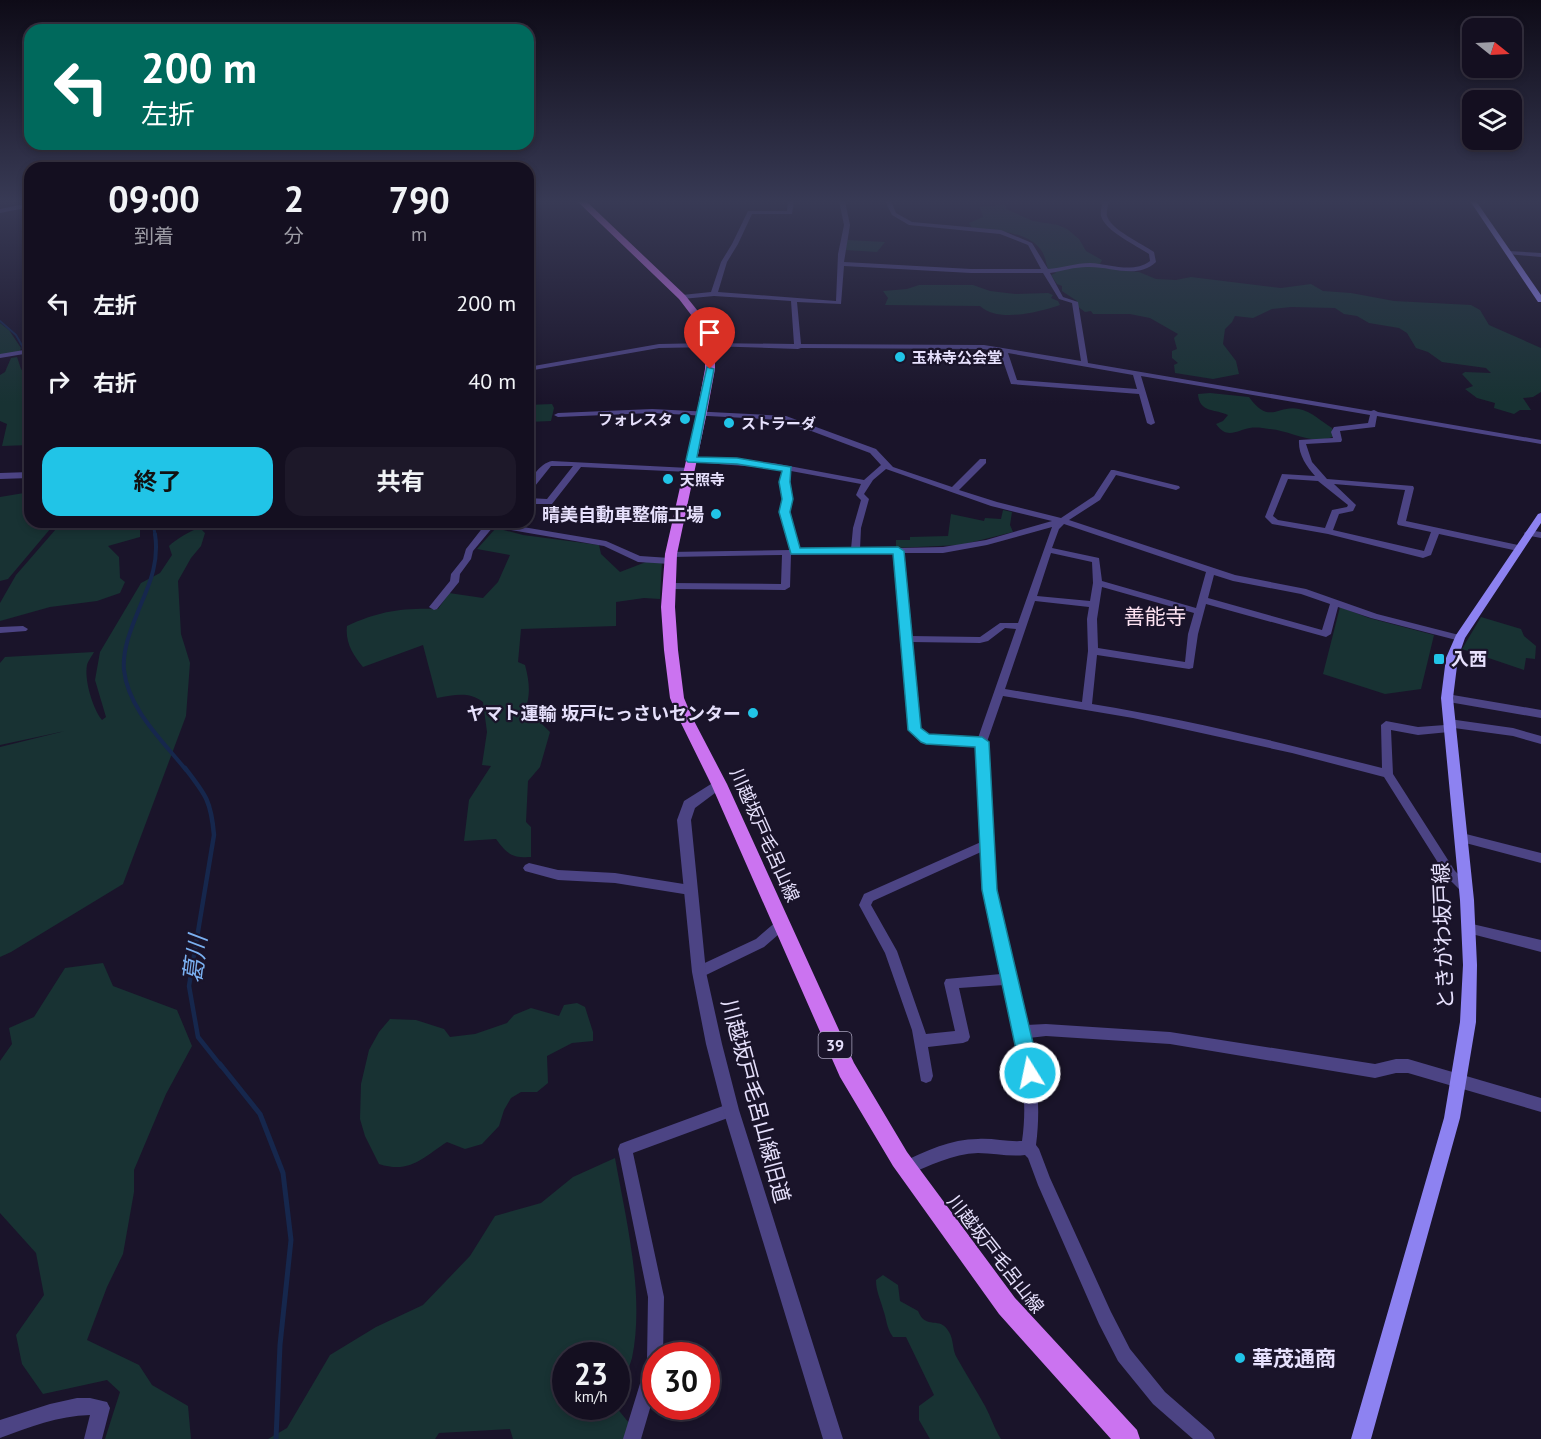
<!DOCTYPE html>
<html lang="ja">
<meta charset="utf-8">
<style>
:root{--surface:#140f20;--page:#1d1829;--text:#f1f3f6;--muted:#9d9ca5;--line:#332f3e;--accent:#21c4e7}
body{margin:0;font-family:"PT Sans","Noto Sans JP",sans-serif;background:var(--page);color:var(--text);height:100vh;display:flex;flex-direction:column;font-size:22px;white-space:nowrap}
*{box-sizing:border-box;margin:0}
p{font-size:20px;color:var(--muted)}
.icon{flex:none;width:33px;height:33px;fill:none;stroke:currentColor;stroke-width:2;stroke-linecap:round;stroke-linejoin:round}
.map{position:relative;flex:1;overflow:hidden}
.sheet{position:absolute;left:24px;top:162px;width:510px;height:366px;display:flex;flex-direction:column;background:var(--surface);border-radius:18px;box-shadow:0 3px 9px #0003,0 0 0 2px var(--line)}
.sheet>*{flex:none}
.guide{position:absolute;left:24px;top:24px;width:510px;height:126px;border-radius:18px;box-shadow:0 3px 9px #0003,0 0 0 2px var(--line);background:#00695c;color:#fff;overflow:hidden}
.needle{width:39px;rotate:108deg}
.fabs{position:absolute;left:1462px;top:18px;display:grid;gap:12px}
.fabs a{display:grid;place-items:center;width:60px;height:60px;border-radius:12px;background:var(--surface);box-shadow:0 3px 9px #0003,0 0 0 2px var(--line);font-size:30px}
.speed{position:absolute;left:552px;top:1342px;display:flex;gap:12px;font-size:30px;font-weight:700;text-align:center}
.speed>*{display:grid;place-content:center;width:78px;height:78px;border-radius:50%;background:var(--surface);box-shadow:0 3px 9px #0003,0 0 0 2px var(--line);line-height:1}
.speed small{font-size:15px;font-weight:400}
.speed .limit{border:9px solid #d22;background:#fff;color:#111}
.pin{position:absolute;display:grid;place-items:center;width:51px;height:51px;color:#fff;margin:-62px -26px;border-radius:50% 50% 50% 0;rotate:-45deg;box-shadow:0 0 6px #0007}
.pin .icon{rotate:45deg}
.me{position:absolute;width:66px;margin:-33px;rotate:350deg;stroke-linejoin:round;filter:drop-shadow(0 0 4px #0008)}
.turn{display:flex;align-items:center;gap:21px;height:126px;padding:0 18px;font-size:27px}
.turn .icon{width:78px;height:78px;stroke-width:2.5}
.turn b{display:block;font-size:42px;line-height:51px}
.eta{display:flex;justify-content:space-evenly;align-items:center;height:102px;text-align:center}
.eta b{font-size:36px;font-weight:700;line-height:42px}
.cta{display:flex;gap:12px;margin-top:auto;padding:12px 18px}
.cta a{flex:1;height:69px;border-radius:18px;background:var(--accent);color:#111;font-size:24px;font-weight:700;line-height:69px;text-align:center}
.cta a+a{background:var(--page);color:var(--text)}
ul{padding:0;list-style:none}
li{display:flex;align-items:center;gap:18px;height:78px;padding:0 18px}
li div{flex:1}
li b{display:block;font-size:22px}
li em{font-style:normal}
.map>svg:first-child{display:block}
.green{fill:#183233}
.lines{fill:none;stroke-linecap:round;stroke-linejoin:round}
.stream-far4{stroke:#16274d;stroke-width:2}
.stream-far3{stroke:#16274d;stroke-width:3}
.stream-far2{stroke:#16274d;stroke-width:4}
.stream-far1{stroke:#16274d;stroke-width:4.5}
.stream{stroke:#16274d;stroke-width:5}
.minor{fill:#4c4484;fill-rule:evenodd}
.tertiary{fill:#4c4484;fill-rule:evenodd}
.secondary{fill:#8d82f1;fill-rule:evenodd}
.primary{fill:#cb73f0;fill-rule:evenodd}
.route{fill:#21c4e7;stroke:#157f96;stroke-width:1.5}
.poi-dot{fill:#21c4e7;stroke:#1a142a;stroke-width:2}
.labels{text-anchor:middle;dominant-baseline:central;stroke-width:4.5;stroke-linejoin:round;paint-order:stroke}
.far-poi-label{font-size:15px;font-weight:bold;fill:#e6e0fc;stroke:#1a142a;text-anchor:start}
.shield{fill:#1a142a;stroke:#a9a3bd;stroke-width:1.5}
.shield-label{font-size:16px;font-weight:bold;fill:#e6e0fc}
.poi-label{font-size:18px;font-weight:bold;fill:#e6e0fc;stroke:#1a142a;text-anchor:end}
.street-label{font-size:18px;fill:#e6e0fc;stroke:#1a142a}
.quarter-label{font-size:21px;fill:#fce2f1;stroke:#1a142a}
.near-street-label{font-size:21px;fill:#e6e0fc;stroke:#1a142a}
.near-poi-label{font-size:21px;font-weight:bold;fill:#e6e0fc;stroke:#1a142a;text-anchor:start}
.near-water-label{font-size:24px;font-style:italic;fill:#7ab0f1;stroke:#1a142a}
</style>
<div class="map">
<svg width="1541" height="1439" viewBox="0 0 1541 1439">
<rect width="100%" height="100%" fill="#1a142a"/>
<path class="green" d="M 1003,205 L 1006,206 L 1006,209 L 1033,221 L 1058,225 L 1067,229 L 1079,239 L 1086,251 L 1102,260 L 1100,264 L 1116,270 L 1139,272 L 1156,279 L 1176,280 L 1191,277 L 1281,288 L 1311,284 L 1323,291 L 1351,293 L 1394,301 L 1471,305 L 1480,310 L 1489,325 L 1541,348 L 1541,392 L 1533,397 L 1523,398 L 1531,410 L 1520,410 L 1514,414 L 1494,408 L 1495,403 L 1477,398 L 1465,389 L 1473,386 L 1462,374 L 1465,372 L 1491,373 L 1486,368 L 1442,362 L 1428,352 L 1416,348 L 1407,333 L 1399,328 L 1369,323 L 1357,316 L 1344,314 L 1335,308 L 1291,307 L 1272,309 L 1253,318 L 1235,316 L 1232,322 L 1225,329 L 1223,344 L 1236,361 L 1239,374 L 1213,379 L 1175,373 L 1174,365 L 1178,363 L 1172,358 L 1172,351 L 1177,349 L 1174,338 L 1178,334 L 1150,318 L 1130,314 L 1093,314 L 1091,311 L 1085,312 L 1077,306 L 1077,301 L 1062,291 L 1062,286 L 1057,284 L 1051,275 L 1056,273 L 1048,269 C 1046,263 1045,255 1041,250 C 1026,230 995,231 973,230 L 969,223 L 983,217 L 980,207 Z
M 847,240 L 885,242 L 877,252 L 845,250 Z
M 919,285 L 973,285 L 990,291 L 1015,294 L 1048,293 L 1053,295 L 1051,298 L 1058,301 L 1060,305 C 1039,312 998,323 980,306 L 885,305 L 888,298 L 883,291 L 907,289 Z
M 0,323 L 9,330 L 21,348 L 20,352 L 0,355 Z
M 17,357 L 21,369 L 30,379 L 30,445 L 2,446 L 7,424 L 0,421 L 0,375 L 5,372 L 11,358 Z
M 1210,393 L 1249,397 C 1270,426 1278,404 1299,409 C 1311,411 1322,422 1332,428 L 1334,436 C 1313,447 1290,430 1269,429 C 1263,428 1256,427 1250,428 C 1237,430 1227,440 1216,424 L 1223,421 L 1228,415 C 1216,409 1199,413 1198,394 Z
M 552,404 L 554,408 L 551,421 L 528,422 L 528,405 Z
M 30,492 L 30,522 L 56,522 L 8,579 L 0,581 L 0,497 Z
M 1003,510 L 1012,512 L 1010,525 L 1013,532 L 961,545 L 896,548 L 896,540 L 910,540 L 910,537 L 948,536 L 951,514 L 984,521 L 985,518 L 1001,519 Z
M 106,522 L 140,522 L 140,537 L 108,546 L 119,557 L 120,578 L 125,582 L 120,593 L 97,601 L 50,607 L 0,621 L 0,603 L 16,575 L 56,529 L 100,526 Z
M 200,528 L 205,533 L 201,546 L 191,558 L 178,581 L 181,634 L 190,663 L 186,716 L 123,884 L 11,952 L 0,957 L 0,747 L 65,731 L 0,745 L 0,663 L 5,657 L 94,652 C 92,656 88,661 87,665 C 84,680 93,709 102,720 L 106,717 L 95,680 L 100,652 L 141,583 L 160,573 L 172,555 L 169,546 C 175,540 191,530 200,528 Z
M 496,528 L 523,535 L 599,545 L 601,554 L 620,572 L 646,562 L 662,562 L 660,599 L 644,598 L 616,602 L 616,626 L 521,629 L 518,662 L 525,665 C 530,684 531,697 523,715 L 539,721 L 550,732 L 540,767 L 528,781 L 526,822 L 531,827 L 531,857 C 512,858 507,854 496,839 L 464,841 L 469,800 L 491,766 L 482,765 L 487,732 L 483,702 C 468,691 455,695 437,698 L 423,645 L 363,667 C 353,655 345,642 347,626 C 380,611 401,608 438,609 L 449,593 L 483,598 L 498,582 L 510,555 L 477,549 Z
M 1340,607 L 1369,618 L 1434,635 L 1421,689 L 1385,694 L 1323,674 Z
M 1481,617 L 1521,629 L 1524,636 L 1536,646 L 1535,659 L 1526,658 L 1524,670 L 1462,649 Z
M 103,963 L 113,986 L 177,1010 L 192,1046 L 166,1094 L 134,1170 L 134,1192 L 123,1254 L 107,1287 L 87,1340 L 139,1365 L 152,1385 L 188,1406 L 191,1439 L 105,1439 L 120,1392 L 107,1380 L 43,1394 L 22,1364 L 16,1335 L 44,1295 L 36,1253 L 0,1213 L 0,1061 L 12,1044 L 9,1028 L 34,1017 L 65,968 Z
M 577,1003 L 585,1007 L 593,1032 L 593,1041 L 572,1043 L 547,1056 L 548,1083 L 537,1092 L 521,1092 L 511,1098 L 504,1110 L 499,1126 L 482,1144 L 465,1149 L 447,1142 C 422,1158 410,1174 379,1164 L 365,1136 L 360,1119 L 361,1084 L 369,1050 L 379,1032 L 390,1019 L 416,1020 L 444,1029 L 450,1037 L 475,1034 L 507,1023 L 514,1015 L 531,1008 L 559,1016 L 564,1005 Z
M 615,1158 C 626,1220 645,1295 632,1358 C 628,1372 621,1387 617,1401 L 616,1356 L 566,1356 L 566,1407 L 616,1407 L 642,1439 L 513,1439 L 510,1429 L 439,1433 L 435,1439 L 268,1439 L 287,1428 L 330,1355 L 376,1327 L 423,1305 L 470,1256 L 495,1216 L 541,1203 L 573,1177 Z
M 883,1275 L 898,1285 L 900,1301 L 918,1311 C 926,1331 940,1315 949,1332 C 954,1340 952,1350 957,1358 C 966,1374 976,1390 985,1406 C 991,1417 994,1428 1001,1439 L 930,1439 L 919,1420 L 919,1406 L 934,1395 L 906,1337 L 893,1337 C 886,1327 887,1320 883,1309 C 880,1298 876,1291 876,1280 Z"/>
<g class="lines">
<path class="stream-far4" d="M 0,321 L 16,335 L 24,349"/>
<path class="stream-far3" d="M 23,348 L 30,361
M 153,522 L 155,535"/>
<path class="stream-far2" d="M 155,534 C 159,560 151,581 141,604 C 133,624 122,648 124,670 C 128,709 163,741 186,770"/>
<path class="stream-far1" d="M 185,768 C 206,795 211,801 214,835 L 189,986 L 198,1037 L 221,1066"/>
<path class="stream" d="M 220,1064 L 260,1114 L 283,1173 L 291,1240 L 280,1345 L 276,1439"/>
<path class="minor" d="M 788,201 L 794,201 L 792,214 L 752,214 L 738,244 L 727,262 L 718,292 L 836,301 L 838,254 L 844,225 L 839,201 L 845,201 L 850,225 L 844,262 L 971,269 L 1041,269 L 1028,245 L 1000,234 L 909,225 L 892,215 L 885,201 L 891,201 L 896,213 L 912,222 L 1001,230 L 1032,243 L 1048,269 C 1061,268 1076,263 1090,263 C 1110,264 1133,274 1150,261 L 1149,254 C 1136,245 1105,231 1101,216 C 1100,211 1102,206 1103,201 L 1109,201 C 1108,206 1106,212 1107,216 C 1111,230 1143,244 1154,252 L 1156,262 C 1137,280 1111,266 1087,267 C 1075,267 1062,271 1050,273 L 1063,297 L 1078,302 L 1088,363 L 1371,411 L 1374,410 L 1378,412 L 1541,440 L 1541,444 L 1377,416 L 1375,427 L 1340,431 L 1342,440 L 1341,442 L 1306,444 L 1312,462 L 1327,479 L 1413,486 L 1414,488 L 1406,521 L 1518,545 L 1522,548 L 1518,551 L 1439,534 L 1431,555 L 1423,558 L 1328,534 L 1272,524 L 1265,517 L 1282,474 L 1315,476 C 1306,466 1298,454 1299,440 L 1333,438 L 1331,432 L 1334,427 L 1368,423 L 1370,415 L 1141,376 L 1155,423 L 1151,425 L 1147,423 L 1139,394 L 1011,384 L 1000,352 L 984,349 L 801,348 L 798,349 L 708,346 L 707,345 L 710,343 L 794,344 L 791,301 L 714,296 L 682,299 L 679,297 L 682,295 L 711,292 L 721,262 L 732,244 L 748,211 L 787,211 ZM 844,266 L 971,273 L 1043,273 L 1059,299 L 1072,303 L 1081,361 L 984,345 L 801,344 L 797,302 L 841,304 ZM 1008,353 L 1133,375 L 1137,389 L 1017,380 ZM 1288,479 L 1318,481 L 1348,505 L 1347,507 L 1332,510 L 1325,528 L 1278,520 L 1273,516 ZM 1334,484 L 1405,490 L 1397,523 L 1398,525 L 1431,532 L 1424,551 L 1333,530 L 1339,514 L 1353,511 L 1356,505 Z
M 1482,201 L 1487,201 L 1485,203 Z
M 30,203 L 30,207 L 0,213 L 0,209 Z
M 1509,251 L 1541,253 L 1541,257 L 1507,254 L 1506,253 Z
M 30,349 L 30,353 L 0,358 L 0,354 Z
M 652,409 L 786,416 L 876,449 L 893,467 L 952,487 L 980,459 L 986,459 L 986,463 L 959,490 L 997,502 L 1061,518 L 1094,496 L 1111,470 L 1114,470 L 1179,486 L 1180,488 L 1176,490 L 1116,475 L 1100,500 L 1069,520 L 1235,575 L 1306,589 L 1377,614 L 1463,636 L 1465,638 L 1460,641 L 1371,618 L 1338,607 L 1331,634 L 1326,637 L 1206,604 L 1198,634 L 1193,668 L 1189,669 L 1097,655 L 1092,704 C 1190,720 1287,744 1382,768 L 1381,725 L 1386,721 L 1418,727 L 1445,725 L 1445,720 L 1449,719 L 1513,728 L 1541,736 L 1541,744 L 1513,736 L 1454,728 L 1453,731 L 1449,732 L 1418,735 L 1391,730 L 1393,774 L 1455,871 L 1472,888 L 1470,892 L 1466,893 L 1462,892 L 1447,877 L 1384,777 L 1292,753 L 1133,718 L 1003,696 L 987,742 L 995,890 L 1026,1025 L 1046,1024 L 1170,1032 L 1375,1064 L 1396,1059 L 1408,1059 L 1541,1098 L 1541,1112 L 1408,1073 L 1396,1073 L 1375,1078 L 1170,1044 L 1046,1036 L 1029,1038 C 1037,1075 1041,1107 1036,1145 L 1039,1149 L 1050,1178 L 1111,1312 L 1130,1349 L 1165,1392 L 1212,1433 L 1215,1439 L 1193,1439 L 1153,1404 L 1118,1361 L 1099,1324 L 1038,1185 L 1028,1158 L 1025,1155 C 1009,1157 994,1153 978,1153 C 952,1154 930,1166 906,1175 L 901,1173 L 899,1168 L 901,1163 C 925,1151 951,1139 978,1139 C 993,1138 1007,1142 1022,1141 C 1030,1087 1015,1038 1004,985 L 959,988 L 970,1037 L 968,1041 L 963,1043 L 928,1047 L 933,1076 L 931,1081 L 926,1083 L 921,1081 L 912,1030 L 885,953 L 859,905 L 864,894 L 981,842 L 977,746 L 926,743 L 922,742 L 909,730 L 894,553 L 791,555 L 790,587 L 785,590 L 669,589 L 664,586 L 669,583 L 781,584 L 782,555 L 671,557 L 668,556 L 668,552 L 790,550 L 781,512 L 783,499 L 780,482 L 783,469 L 692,462 L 688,460 L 689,458 L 773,463 L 864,480 L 881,465 L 870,453 L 782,420 L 652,413 L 558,417 L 554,415 L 558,413 ZM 886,469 L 991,506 L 1052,521 L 986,540 L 943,547 L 860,549 L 861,528 L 869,499 L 864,494 L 873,480 ZM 791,471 L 861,484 L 856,495 L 861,500 L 853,528 L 851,549 L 799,549 L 789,512 L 791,499 L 788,482 ZM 1064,524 L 1206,572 L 1196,608 L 1102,581 L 1099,558 L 1052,548 L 1059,529 ZM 1052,527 L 1018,623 L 1000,623 L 980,637 L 910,636 L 903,553 L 943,553 L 987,545 ZM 1051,553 L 1092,562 L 1093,583 L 1090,601 L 1037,596 ZM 1214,575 L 1233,581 L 1301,594 L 1330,604 L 1322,630 L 1208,598 ZM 1102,587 L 1194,613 L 1188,634 L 1185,662 L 1098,648 L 1097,619 ZM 1035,601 L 1089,607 L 1087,619 L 1088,651 L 1082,702 L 1005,689 ZM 1005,628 L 1016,629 L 978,738 L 928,735 L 919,728 L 911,642 L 980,643 L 988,641 ZM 981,852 L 983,890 L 1001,974 L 946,979 L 944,983 L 955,1031 L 926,1034 L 897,951 L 871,905 L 873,901 Z
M 552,461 L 689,468 L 693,470 L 689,472 L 581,467 L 552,504 L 528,504 L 528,498 L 547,499 L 573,466 L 551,466 L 531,491 L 528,491 C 528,480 540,463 552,461 Z
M 442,522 L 493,522 L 606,541 L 640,556 L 670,558 L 674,561 L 670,564 L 638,562 L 604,546 L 493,527 L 473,551 L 471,559 L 460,574 L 459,582 L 437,609 L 434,610 L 429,607 L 450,581 L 451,574 L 463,559 L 466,549 L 484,526 L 446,525 Z
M 1528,530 L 1541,532 L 1541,538 L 1525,535 L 1524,533 Z
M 23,626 L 28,629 L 26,631 L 0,633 L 0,627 Z
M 1462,833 L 1541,853 L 1541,863 L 1458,841 L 1456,838 L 1458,835 Z
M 529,863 L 558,870 L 615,873 L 690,885 L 694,886 L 696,890 L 694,894 L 690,895 L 615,883 L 558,880 L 525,871 L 523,868 L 525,865 Z
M 782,919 L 786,920 L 788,924 L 786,928 L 764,947 L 704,976 L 699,978 L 694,976 L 693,972 L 694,968 L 756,939 L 778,920 Z
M 1468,923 L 1541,940 L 1541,952 L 1464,932 L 1462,928 L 1464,924 Z
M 731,1103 L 736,1105 L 738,1110 L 736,1115 L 633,1153 L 664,1297 L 663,1356 L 656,1356 L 656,1388 L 641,1439 L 623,1439 L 647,1361 L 648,1297 L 618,1149 L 620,1144 L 625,1142 Z
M 77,1398 L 90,1398 L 107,1402 L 110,1408 L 102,1439 L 84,1439 L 90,1415 C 58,1416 29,1427 0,1438 L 0,1420 L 50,1404 Z"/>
<path class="tertiary" d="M 710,343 L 714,345 L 713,347 L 659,348 L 528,371 L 528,367 L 659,344 Z
M 30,472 L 30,478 L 0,479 L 0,473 Z
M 1447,694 L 1541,710 L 1541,718 L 1443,701 L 1441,698 Z
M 719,779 L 723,781 L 725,784 L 723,787 L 695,808 L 691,820 L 706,972 L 722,1044 L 739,1110 L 843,1439 L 823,1439 L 723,1110 L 706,1044 L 692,972 L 677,820 L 684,801 Z"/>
<path class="secondary" d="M 1470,201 L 1476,201 L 1541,295 L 1541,302 L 1538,302 Z
M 1541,513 L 1541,523 L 1465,638 L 1458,658 L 1453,698 L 1474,900 L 1477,965 L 1476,1022 L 1460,1118 L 1371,1439 L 1351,1439 L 1444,1118 L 1460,1022 L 1463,965 L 1460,900 L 1441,698 L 1446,658 L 1456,635 L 1538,514 Z"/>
<path class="primary" d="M 577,201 L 586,201 L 685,295 L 705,320 L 715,345 L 715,369 L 707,412 L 677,554 L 675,607 L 678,650 L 684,698 L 692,717 L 727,784 L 854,1063 L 907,1152 L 1015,1298 L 1137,1430 L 1140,1439 L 1111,1439 L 999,1314 L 893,1166 L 840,1077 L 711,784 L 678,717 L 670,698 L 664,650 L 661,607 L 665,554 L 697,412 L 705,369 L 705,345 L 695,320 L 679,299 Z"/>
</g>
<linearGradient id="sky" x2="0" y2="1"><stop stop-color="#0e0b17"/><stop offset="0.5" stop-color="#383a55"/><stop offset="1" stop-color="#383a55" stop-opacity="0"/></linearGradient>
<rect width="1541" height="403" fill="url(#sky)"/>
<path class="route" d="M 707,367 L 714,369 L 697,457 L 737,458 L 791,467 L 790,482 L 793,499 L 790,512 L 800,548 L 898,547 L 904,551 L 921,728 L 929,734 L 982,737 L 989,742 L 997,890 L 1040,1073 L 1037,1079 L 1030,1081 L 1024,1079 L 1021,1073 L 982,890 L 975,747 L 926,744 L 921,742 L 908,730 L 893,554 L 791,554 L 779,512 L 782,499 L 779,482 L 782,471 L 737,464 L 688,462 L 686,460 Z"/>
<g class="poi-dot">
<circle cx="900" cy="357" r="6"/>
<circle cx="685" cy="419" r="6"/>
<circle cx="729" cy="423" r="6"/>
<circle cx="668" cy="479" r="6"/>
<circle cx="716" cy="514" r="6"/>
<rect x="1433" y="653" width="12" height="12" rx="3"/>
<circle cx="753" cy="713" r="6"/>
<circle cx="1240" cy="1358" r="6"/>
</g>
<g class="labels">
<g class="far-poi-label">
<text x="912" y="357">玉林寺公会堂</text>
<text x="673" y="419" text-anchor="end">フォレスタ</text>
<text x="741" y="423">ストラーダ</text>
<text x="680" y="479">天照寺</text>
</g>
<rect class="shield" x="818.5" y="1032" width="33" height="26" rx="4.5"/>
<g class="shield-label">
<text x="835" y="1045">39</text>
</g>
<g class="poi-label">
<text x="704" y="514">晴美自動車整備工場</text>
<text x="1451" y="659" text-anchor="start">入西</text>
<text x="741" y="713">ヤマト運輸 坂戸にっさいセンター</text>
</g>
<g class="street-label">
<text transform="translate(765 835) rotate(66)">川越坂戸毛呂山線</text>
<text transform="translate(996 1254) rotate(52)">川越坂戸毛呂山線</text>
</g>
<g class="quarter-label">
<text x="1155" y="616">善能寺</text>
</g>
<g class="near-street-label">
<text transform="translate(1443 936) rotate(-92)">ときがわ坂戸線</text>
<text transform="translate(756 1101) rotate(75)">川越坂戸毛呂山線旧道</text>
</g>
<g class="near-poi-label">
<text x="1252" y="1358">華茂通商</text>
</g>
<g class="near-water-label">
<text transform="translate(195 959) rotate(-83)">葛川</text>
</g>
</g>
</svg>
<div class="fabs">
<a><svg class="needle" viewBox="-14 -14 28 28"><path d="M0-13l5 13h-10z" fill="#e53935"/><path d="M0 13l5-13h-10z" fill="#9d9ca5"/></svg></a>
<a><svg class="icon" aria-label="layers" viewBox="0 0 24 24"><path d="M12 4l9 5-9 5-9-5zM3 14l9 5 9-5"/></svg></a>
</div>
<div class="speed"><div>23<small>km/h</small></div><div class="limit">30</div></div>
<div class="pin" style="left:710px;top:369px;background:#d93025"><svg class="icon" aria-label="arrive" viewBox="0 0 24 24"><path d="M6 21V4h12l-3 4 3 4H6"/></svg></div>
<svg class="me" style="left:1030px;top:1073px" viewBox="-20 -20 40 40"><circle r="17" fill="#21c4e7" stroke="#fff" stroke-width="3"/><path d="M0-11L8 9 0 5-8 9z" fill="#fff"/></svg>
<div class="guide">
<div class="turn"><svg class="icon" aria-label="left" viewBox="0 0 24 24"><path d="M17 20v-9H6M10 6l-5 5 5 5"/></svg><div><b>200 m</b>左折</div></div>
</div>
<section class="sheet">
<div class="eta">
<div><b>09:00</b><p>到着</p></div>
<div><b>2</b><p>分</p></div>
<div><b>790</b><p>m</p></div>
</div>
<ul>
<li><svg class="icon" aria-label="left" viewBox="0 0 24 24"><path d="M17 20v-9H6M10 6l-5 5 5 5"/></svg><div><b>左折</b></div><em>200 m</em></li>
<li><svg class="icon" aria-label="right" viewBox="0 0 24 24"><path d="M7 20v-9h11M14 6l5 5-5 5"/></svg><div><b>右折</b></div><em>40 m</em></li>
</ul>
<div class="cta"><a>終了</a><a>共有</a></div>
</section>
</div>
